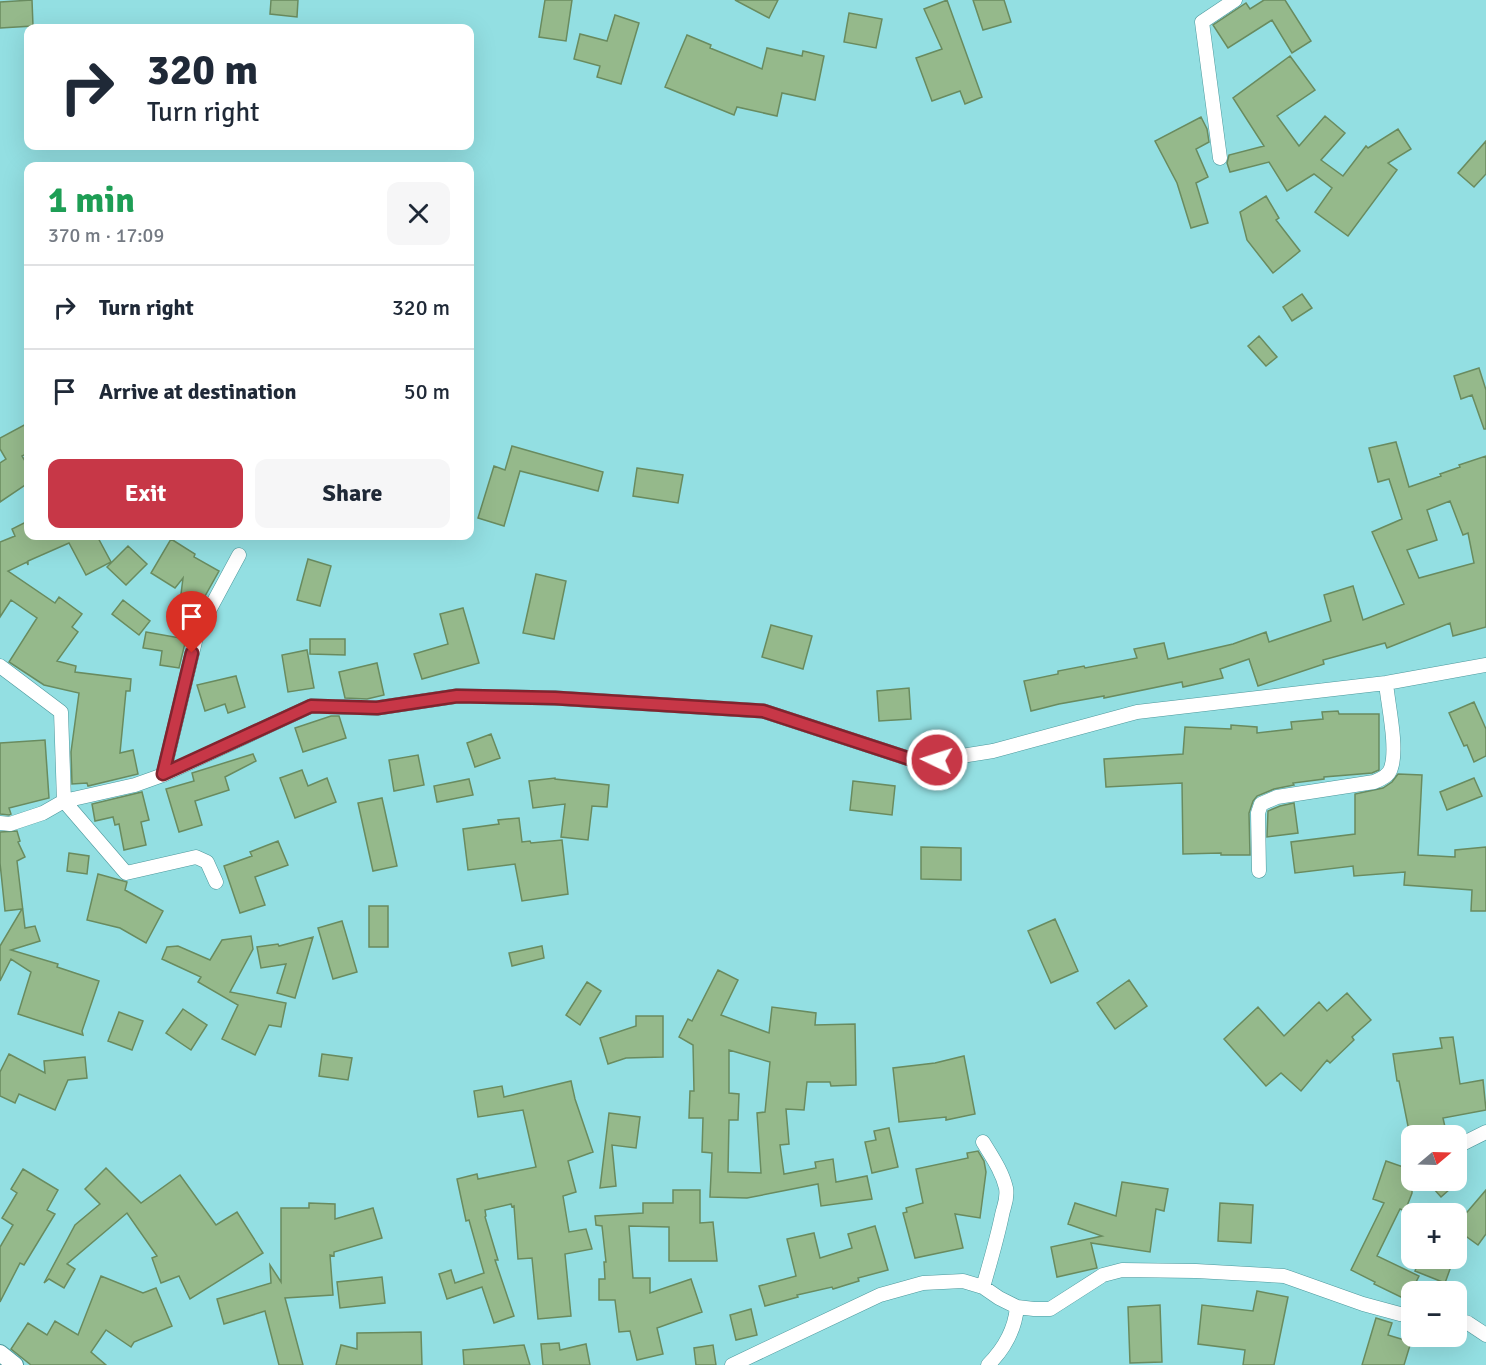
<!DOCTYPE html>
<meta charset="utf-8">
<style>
:root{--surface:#fff;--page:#f6f6f7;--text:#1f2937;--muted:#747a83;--line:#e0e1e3;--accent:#c73747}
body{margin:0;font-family:Signika,sans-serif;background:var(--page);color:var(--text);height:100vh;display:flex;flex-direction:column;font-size:22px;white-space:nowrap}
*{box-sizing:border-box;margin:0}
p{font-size:20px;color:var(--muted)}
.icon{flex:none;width:33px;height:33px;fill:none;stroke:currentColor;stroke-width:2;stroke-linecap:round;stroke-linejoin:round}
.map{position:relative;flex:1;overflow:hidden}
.details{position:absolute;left:24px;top:162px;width:450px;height:378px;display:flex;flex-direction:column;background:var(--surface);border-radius:12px;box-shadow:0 6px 24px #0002}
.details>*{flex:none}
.top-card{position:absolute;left:24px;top:24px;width:450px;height:126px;border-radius:12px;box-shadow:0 6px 24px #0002;background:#fff;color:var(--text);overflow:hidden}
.needle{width:39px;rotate:71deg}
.controls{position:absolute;left:1401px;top:1125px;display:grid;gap:12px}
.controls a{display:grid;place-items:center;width:66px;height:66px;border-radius:12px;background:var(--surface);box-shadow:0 6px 24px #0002;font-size:30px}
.pin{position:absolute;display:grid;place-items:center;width:51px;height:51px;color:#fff;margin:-62px -26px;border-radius:50% 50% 50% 0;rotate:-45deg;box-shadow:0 0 6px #0007}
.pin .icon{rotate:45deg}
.me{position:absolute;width:66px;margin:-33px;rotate:274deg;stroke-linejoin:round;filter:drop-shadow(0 0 4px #0008)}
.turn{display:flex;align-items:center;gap:21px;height:126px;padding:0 24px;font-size:27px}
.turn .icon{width:78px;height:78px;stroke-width:2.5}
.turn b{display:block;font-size:42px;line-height:51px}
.round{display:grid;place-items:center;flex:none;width:63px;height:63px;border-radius:12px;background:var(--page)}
.summary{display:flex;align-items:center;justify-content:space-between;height:102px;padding:0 24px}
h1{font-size:36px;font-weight:700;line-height:45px;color:#1e9e55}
.cta{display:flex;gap:12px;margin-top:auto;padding:12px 24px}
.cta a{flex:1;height:69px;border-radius:12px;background:var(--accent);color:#fff;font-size:24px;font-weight:700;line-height:69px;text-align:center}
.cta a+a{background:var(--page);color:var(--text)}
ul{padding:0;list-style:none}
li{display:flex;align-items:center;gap:18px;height:84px;padding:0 24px;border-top:2px solid var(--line)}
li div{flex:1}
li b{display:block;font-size:22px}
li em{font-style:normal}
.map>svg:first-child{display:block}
.building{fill:#95b98b;stroke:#698b5f;stroke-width:1.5;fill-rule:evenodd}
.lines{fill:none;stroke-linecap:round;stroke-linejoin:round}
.minor-casing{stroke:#4c989c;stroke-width:15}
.tertiary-casing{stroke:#4c989c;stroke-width:18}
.minor{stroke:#fff;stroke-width:14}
.tertiary{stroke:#fff;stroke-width:16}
.route-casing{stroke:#81242e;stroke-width:15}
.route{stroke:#c73747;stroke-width:10}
</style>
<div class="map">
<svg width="1486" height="1365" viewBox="0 0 1486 1365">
<rect width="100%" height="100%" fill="#93dfe2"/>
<path class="building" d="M 32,0 L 33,26 L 0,28 L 0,2 Z
M 271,0 L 298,0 L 297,17 L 270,14 Z
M 545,0 L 572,0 L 566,41 L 539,37 Z
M 735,0 L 778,0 L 769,18 Z
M 947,0 L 982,97 L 965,104 L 960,91 L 932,101 L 916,58 L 942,49 L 924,9 Z
M 973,0 L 1004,0 L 1011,22 L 983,30 Z
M 1264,0 L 1285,0 L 1311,41 L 1292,53 L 1272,20 L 1228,48 L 1213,25 L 1246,3 L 1250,9 Z
M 849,13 L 882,19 L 876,48 L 844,42 Z
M 615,15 L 639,23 L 621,84 L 597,77 L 600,66 L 574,59 L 580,34 L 607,41 Z
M 687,35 L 711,45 L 710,48 L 762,69 L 767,48 L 802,56 L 803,51 L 824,56 L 815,100 L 782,93 L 777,116 L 737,107 L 734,115 L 665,87 Z
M 1290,56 L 1315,90 L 1277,116 L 1299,146 L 1325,116 L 1345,133 L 1321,160 L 1343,176 L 1366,146 L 1368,148 L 1398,129 L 1411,149 L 1388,163 L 1397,170 L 1348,236 L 1315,212 L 1332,188 L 1314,174 L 1287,191 L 1269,162 L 1230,172 L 1227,163 L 1229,155 L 1264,146 L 1233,98 Z
M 1201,117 L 1207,129 L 1209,142 L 1196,149 L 1208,177 L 1196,183 L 1208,223 L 1191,228 L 1177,183 L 1155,141 Z
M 1486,141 L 1486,174 L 1474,187 L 1458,173 Z
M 1266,196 L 1279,218 L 1276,220 L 1300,251 L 1273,273 L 1247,240 L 1240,212 Z
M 1302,294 L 1312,308 L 1292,321 L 1283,307 Z
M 1259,336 L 1277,357 L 1266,366 L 1248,346 Z
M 1479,368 L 1486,390 L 1486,429 L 1484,429 L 1472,395 L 1461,399 L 1454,376 Z
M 28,423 L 28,453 L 22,456 L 28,466 L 28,483 L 0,502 L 0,463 L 6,459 L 0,449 L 0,438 Z
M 1396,442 L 1409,487 L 1441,476 L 1440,474 L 1460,467 L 1459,465 L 1486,456 L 1486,627 L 1453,636 L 1450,623 L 1387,648 L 1385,643 L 1323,660 L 1324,664 L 1258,686 L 1249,659 L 1220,669 L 1223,678 L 1183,687 L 1182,682 L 1104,698 L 1104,696 L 1059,704 L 1031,711 L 1024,681 L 1058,674 L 1058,671 L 1084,666 L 1085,668 L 1137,658 L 1134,649 L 1164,643 L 1168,659 L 1233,644 L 1266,632 L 1269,642 L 1331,621 L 1324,595 L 1353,586 L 1363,620 L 1404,604 L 1372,532 L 1402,519 L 1389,479 L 1378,482 L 1369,448 ZM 1450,501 L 1463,535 L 1468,533 L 1474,563 L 1419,578 L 1407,550 L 1437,540 L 1427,510 Z
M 512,446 L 603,472 L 598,491 L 520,471 L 504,526 L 478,518 L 494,466 L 505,470 Z
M 637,468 L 683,475 L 678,503 L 633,496 Z
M 28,521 L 28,536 L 97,536 L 111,562 L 86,575 L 69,543 L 28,561 L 28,565 L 27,562 L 8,571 L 55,603 L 59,597 L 82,614 L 72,627 L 78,632 L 57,661 L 76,666 L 75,672 L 131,679 L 130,691 L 126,691 L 120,753 L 133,750 L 138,774 L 88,786 L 87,783 L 72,784 L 71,752 L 79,693 L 44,685 L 9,662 L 37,618 L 11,600 L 0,617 L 0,542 L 15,536 L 12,529 Z
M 171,539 L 195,554 L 194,557 L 219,571 L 200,605 L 181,594 L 183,578 L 175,588 L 151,573 Z
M 128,546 L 147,564 L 126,585 L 107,567 Z
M 308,559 L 331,566 L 320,606 L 297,600 Z
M 536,574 L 566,581 L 554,639 L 523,633 Z
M 123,600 L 150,621 L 139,635 L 112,614 Z
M 463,608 L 479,663 L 422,679 L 414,654 L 448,644 L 440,614 Z
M 771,625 L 812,636 L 803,669 L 762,657 Z
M 146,632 L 186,639 L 179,668 L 160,665 L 162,651 L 143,648 Z
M 310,639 L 345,639 L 345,655 L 310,654 Z
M 307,650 L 314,688 L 288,692 L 282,655 Z
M 377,663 L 384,695 L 367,699 L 345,698 L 339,672 Z
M 236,676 L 245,707 L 228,713 L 225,704 L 205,711 L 197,685 Z
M 909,688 L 911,719 L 879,721 L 877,691 Z
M 1474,702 L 1486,729 L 1486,756 L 1474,762 L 1467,745 L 1464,746 L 1449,713 Z
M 1338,711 L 1339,714 L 1379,714 L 1379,770 L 1372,773 L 1324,777 L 1324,779 L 1293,783 L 1294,785 L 1274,789 L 1257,796 L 1253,801 L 1249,813 L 1250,855 L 1221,855 L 1221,853 L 1183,854 L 1182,783 L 1106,787 L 1104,759 L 1183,754 L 1185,727 L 1231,729 L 1231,725 L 1257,727 L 1257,733 L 1292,729 L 1291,722 L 1323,719 L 1322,712 Z
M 331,716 L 339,716 L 346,738 L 303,752 L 295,728 Z
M 491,734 L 500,758 L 475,767 L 467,743 Z
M 45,740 L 49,798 L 9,808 L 11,814 L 9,815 L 0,814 L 0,743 Z
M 253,754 L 256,761 L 225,777 L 229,790 L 195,801 L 202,825 L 179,832 L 166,789 L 194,781 L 192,773 Z
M 418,755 L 424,785 L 394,791 L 389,760 Z
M 302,770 L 308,786 L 327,778 L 336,802 L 295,818 L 280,778 Z
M 1398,774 L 1422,775 L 1418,855 L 1455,857 L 1455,850 L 1486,847 L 1486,911 L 1471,911 L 1472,890 L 1404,885 L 1405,872 L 1354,876 L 1353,866 L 1295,873 L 1291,842 L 1355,834 L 1355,794 L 1383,788 L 1392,782 Z
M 555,778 L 555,779 L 609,785 L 607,807 L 592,806 L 588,840 L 561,837 L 565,804 L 533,808 L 529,781 Z
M 1474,778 L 1482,796 L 1447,810 L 1440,792 Z
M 469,779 L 473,795 L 437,802 L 434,786 Z
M 853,781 L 895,786 L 892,815 L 850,810 Z
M 142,792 L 149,820 L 141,822 L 146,845 L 124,850 L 119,824 L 115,825 L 113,817 L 95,821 L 92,804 Z
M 382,798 L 397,866 L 373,871 L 358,803 Z
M 1294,803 L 1298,833 L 1267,837 L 1268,811 L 1280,806 Z
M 519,818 L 522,842 L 530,841 L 531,843 L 562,840 L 568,894 L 522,901 L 515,864 L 468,870 L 463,829 L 499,824 L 498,820 Z
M 17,831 L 20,841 L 18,842 L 25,857 L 17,861 L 25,928 L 35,926 L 40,941 L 11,950 L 58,964 L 57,967 L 99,981 L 82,1031 L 83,1035 L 18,1014 L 31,972 L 11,959 L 0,981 L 0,946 L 22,909 L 5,911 L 0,863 L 0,832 Z
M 278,841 L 288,865 L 255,877 L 265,905 L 240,913 L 224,866 L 252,856 L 250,852 Z
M 921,847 L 961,848 L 961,880 L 921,879 Z
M 69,853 L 89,856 L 87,874 L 67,871 Z
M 98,874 L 127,882 L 125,890 L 163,911 L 146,943 L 120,928 L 87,920 Z
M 369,906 L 388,906 L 388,947 L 369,947 Z
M 1055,919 L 1078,971 L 1051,983 L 1028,931 Z
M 342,921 L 357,972 L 333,979 L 318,928 Z
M 251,936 L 253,949 L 230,992 L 286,1003 L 281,1027 L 269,1025 L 255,1055 L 222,1039 L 238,1005 L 198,982 L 201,977 L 162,959 L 167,947 L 178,946 L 210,960 L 222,940 Z
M 313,937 L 295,998 L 277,993 L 286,964 L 261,968 L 257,947 L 278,944 L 279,946 Z
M 542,946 L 544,958 L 512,966 L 509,953 Z
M 718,970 L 738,980 L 721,1015 L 769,1033 L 772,1007 L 816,1013 L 815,1025 L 855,1024 L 856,1085 L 831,1086 L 830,1082 L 807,1082 L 804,1110 L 786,1109 L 789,1144 L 780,1145 L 784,1174 L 816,1168 L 815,1162 L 833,1159 L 836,1182 L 867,1176 L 872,1199 L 821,1206 L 818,1184 L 747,1198 L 710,1197 L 712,1153 L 702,1152 L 703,1118 L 689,1118 L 690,1091 L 694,1091 L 693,1045 L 679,1037 L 688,1019 L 692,1021 ZM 729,1050 L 770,1062 L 765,1112 L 757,1113 L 761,1173 L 728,1172 L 729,1120 L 738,1120 L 739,1094 L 729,1093 Z
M 1129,980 L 1147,1006 L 1115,1029 L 1097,1003 Z
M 587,982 L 601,991 L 580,1025 L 566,1015 Z
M 1347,993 L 1371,1020 L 1352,1037 L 1354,1040 L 1330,1063 L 1327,1060 L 1301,1091 L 1281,1073 L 1266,1086 L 1224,1039 L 1258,1007 L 1284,1036 L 1319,1002 L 1327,1011 Z
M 183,1009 L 207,1025 L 191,1050 L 166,1033 Z
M 119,1012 L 143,1021 L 132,1050 L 108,1041 Z
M 636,1016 L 663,1016 L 663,1057 L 626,1058 L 608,1064 L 600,1038 L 636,1026 Z
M 1453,1037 L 1460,1084 L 1483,1080 L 1486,1110 L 1443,1118 L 1447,1136 L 1410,1136 L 1399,1081 L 1397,1081 L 1393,1054 L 1442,1048 L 1440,1038 Z
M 9,1054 L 45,1073 L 44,1061 L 85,1057 L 87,1078 L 68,1080 L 55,1110 L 19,1094 L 15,1103 L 0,1096 L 0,1072 Z
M 322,1054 L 352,1058 L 348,1080 L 319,1076 Z
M 964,1056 L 975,1114 L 946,1120 L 946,1117 L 899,1122 L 893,1068 L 935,1063 Z
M 571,1081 L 575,1099 L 593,1152 L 568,1161 L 576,1192 L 563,1196 L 569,1232 L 586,1229 L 592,1249 L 565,1254 L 571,1316 L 538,1319 L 532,1258 L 518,1259 L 514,1206 L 512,1207 L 511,1204 L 485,1210 L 486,1216 L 485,1217 L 498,1260 L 495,1260 L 514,1316 L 494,1323 L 482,1287 L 447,1299 L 439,1274 L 451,1270 L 455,1283 L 484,1273 L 469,1220 L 466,1221 L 457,1179 L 477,1174 L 478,1179 L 536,1167 L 523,1110 L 478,1117 L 474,1091 L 502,1086 L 504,1097 Z
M 609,1113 L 640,1117 L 636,1148 L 612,1145 L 616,1186 L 600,1188 Z
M 889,1128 L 898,1167 L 872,1173 L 865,1142 L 876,1140 L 874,1131 Z
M 978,1151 L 984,1161 L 986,1172 L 980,1218 L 955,1214 L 963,1248 L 915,1258 L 903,1213 L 907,1212 L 906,1208 L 923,1203 L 916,1169 L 968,1158 L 967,1153 Z
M 1386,1161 L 1412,1170 L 1412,1193 L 1405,1211 L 1400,1209 L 1377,1256 L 1419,1276 L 1407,1300 L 1374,1284 L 1375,1282 L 1351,1270 L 1384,1203 L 1373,1199 Z
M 106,1168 L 141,1203 L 180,1175 L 216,1225 L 237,1212 L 263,1253 L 190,1299 L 179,1276 L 161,1283 L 152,1258 L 157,1256 L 127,1213 L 67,1264 L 75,1269 L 64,1288 L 49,1279 L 44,1283 L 75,1225 L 100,1204 L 85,1189 Z
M 23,1169 L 58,1190 L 47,1210 L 55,1214 L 24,1265 L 20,1263 L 0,1302 L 0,1247 L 13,1225 L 2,1218 L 17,1193 L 11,1189 Z
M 1426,1180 L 1460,1180 L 1441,1197 Z
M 1122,1182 L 1168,1189 L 1164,1211 L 1156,1209 L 1150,1252 L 1091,1243 L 1097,1268 L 1057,1277 L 1051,1247 L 1102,1236 L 1068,1224 L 1075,1203 L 1116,1216 Z
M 673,1190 L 700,1190 L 700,1223 L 713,1222 L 717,1261 L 669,1261 L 669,1227 L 629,1226 L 633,1278 L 650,1278 L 650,1293 L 691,1279 L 702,1312 L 657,1328 L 663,1354 L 637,1360 L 630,1331 L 619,1332 L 615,1300 L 599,1300 L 599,1279 L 605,1279 L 604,1262 L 606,1262 L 602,1226 L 596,1225 L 595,1216 L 643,1213 L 643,1203 L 673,1203 Z
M 1486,1190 L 1486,1234 L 1478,1245 L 1456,1229 L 1456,1225 Z
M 309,1203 L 335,1204 L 335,1219 L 373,1208 L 382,1238 L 334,1252 L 334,1256 L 330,1255 L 333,1295 L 285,1298 L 303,1365 L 279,1365 L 265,1311 L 224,1324 L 217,1299 L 271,1283 L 270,1265 L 281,1282 L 281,1208 L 309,1208 Z
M 1220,1203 L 1253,1205 L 1251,1243 L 1218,1241 Z
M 875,1226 L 888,1270 L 858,1278 L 859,1281 L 833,1289 L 832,1287 L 797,1295 L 798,1297 L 765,1306 L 759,1286 L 796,1276 L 787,1239 L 814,1233 L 820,1258 L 852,1248 L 848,1234 Z
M 1420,1258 L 1454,1258 L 1445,1283 L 1415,1271 Z
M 101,1276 L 143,1293 L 156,1288 L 172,1326 L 134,1342 L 131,1347 L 106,1330 L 91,1352 L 106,1365 L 31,1365 L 11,1349 L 28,1323 L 47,1335 L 55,1321 L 78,1335 Z
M 382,1277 L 385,1303 L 340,1308 L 337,1282 Z
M 1257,1291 L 1288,1297 L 1274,1365 L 1243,1365 L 1245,1350 L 1198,1344 L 1202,1305 L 1253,1311 Z
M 1160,1305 L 1162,1362 L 1130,1363 L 1128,1307 Z
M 751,1309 L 757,1335 L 736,1340 L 730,1315 Z
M 1376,1318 L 1392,1323 L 1388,1335 L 1411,1342 L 1404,1365 L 1362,1365 Z
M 421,1332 L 422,1365 L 336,1365 L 341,1345 L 357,1349 L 357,1333 Z
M 559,1343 L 560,1350 L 586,1344 L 590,1365 L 543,1365 L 541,1344 Z
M 524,1345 L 530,1365 L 464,1365 L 463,1350 Z
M 713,1345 L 716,1365 L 696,1365 L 694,1348 Z"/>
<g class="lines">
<g class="minor-casing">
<path id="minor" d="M 1220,158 L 1202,22 L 1235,0
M 0,666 L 61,712 L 64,801 L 126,873 L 196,857 L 207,862 L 216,882
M 163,775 L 197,633 L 239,555
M 0,823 L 10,824 L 43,813 L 64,801 L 135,785 L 163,775 L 311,706 L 377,708 L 457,696 L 555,698 L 763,711 L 913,760 L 937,760 L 993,751 L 1137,712 L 1386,683 L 1486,665
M 1259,871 L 1258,813 L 1261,804 L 1277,797 L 1374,782 C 1381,779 1389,776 1391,768 C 1398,748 1388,705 1386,683
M 1456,1147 L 1486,1132
M 983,1287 C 990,1263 997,1239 1002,1215 C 1004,1205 1008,1199 1006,1188 C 1002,1171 992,1157 983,1142
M 1456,1319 L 1468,1323 L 1486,1335
M 732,1365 L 880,1295 L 923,1283 L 963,1281 L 983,1287 L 999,1298 L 1017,1307 L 1034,1309 L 1050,1309 L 1103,1275 L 1122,1270 L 1196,1271 L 1284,1276 L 1363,1304 L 1400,1314 L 1412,1315
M 988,1365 C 1004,1349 1015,1329 1017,1307"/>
</g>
<g class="tertiary-casing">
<path id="tertiary" d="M 0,1353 L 15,1365"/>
</g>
<use href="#minor" class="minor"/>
<use href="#tertiary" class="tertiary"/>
</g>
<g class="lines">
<g class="route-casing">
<path id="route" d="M 192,653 L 163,774 L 311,706 L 377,708 L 457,696 L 555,698 L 763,711 L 913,760 L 937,760"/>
</g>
<use href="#route" class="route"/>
</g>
</svg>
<div class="controls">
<a><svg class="needle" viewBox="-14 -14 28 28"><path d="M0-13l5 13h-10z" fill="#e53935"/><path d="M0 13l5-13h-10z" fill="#747a83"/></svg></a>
<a>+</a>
<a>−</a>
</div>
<div class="pin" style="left:192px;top:653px;background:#d93025"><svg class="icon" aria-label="arrive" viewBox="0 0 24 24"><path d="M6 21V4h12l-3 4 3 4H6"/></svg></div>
<svg class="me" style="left:937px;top:760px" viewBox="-20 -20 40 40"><circle r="17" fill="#c73747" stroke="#fff" stroke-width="3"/><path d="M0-11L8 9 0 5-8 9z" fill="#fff"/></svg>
<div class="top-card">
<div class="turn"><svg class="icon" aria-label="right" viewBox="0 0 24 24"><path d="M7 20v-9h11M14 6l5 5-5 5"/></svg><div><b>320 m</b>Turn right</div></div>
</div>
<section class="details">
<div class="summary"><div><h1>1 min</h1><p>370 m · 17:09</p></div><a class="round"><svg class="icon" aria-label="close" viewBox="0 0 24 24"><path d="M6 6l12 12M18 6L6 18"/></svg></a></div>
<ul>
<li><svg class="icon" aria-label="right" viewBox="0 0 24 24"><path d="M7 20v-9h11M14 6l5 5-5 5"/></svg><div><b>Turn right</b></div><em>320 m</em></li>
<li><svg class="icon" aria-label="arrive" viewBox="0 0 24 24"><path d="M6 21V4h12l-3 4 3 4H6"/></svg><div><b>Arrive at destination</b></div><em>50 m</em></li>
</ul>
<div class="cta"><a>Exit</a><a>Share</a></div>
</section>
</div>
